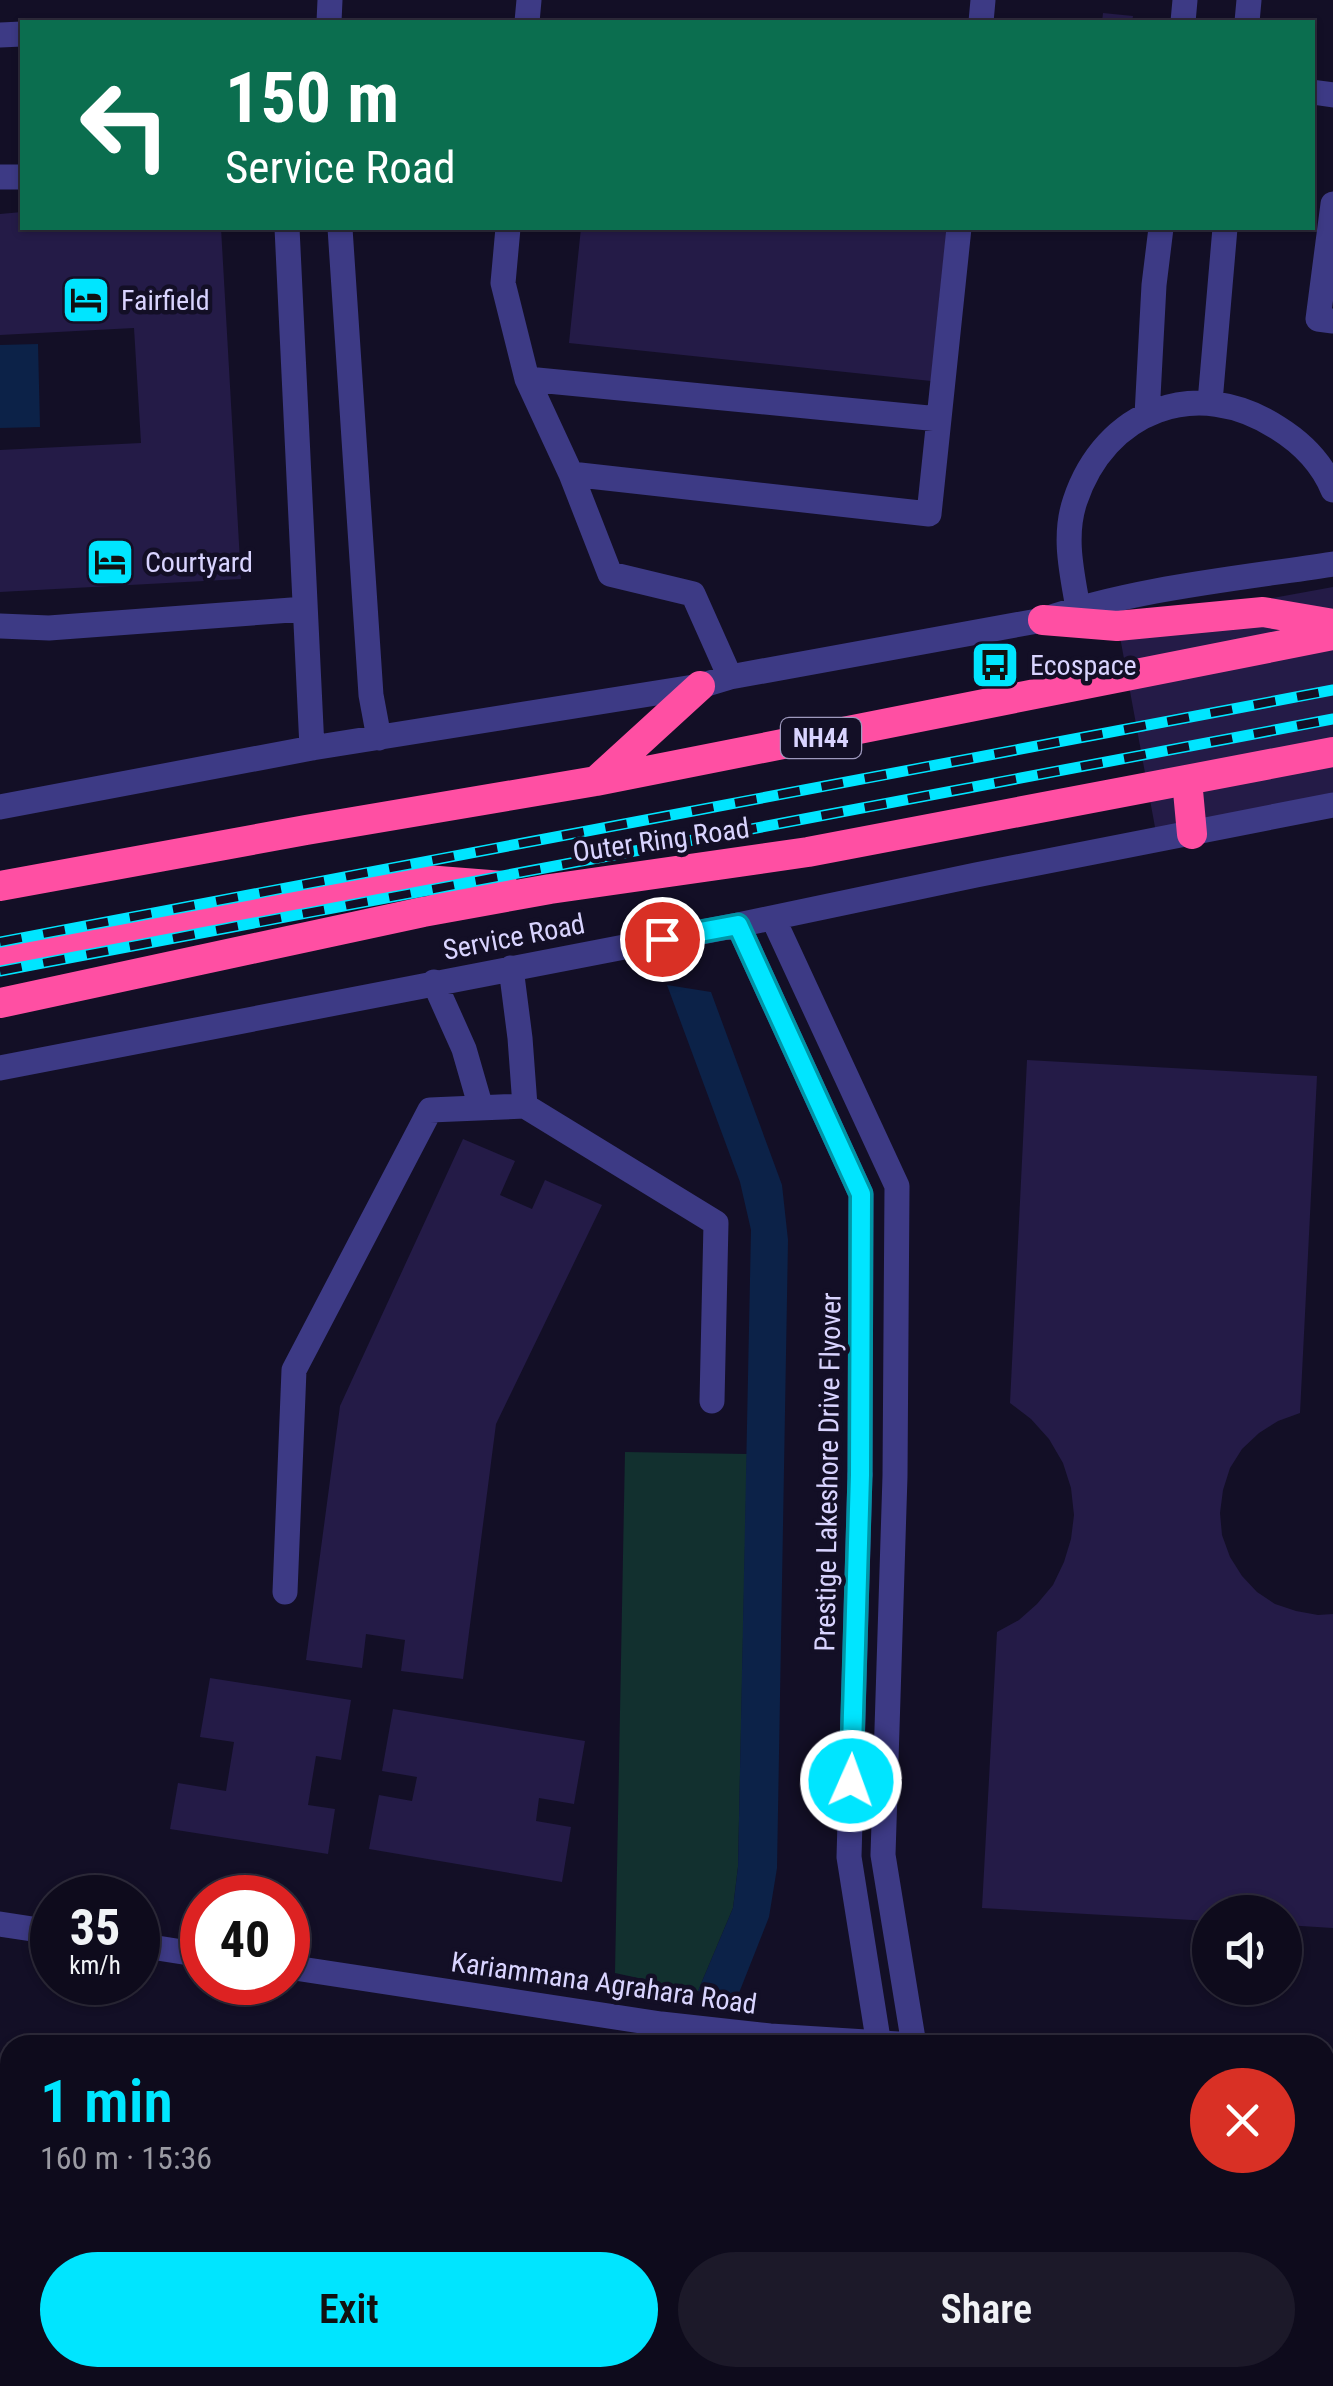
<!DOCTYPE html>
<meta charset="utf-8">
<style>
:root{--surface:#0e0b1c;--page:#1c1929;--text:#f1f3f6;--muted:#9b9ba3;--line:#2e2b3b;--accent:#00e5ff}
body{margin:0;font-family:"Roboto Condensed",sans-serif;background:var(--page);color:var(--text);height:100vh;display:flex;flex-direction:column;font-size:38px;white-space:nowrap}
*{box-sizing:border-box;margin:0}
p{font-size:32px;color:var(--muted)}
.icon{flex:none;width:55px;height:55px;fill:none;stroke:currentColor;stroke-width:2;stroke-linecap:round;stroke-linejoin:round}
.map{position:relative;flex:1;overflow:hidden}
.side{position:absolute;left:0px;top:2035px;width:1335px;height:352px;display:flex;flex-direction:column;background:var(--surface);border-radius:30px 30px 0 0;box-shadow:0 2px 8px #0004,0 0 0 2px var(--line)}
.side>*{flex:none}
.hud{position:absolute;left:20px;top:20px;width:1295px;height:210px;border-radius:0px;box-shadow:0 2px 8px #0004,0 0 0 2px var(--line);background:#0b6e4f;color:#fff;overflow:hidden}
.tools{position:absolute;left:1192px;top:1895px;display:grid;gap:20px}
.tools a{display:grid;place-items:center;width:110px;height:110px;border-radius:50%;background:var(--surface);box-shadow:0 2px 8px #0004,0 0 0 2px var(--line);font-size:50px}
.speed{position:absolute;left:30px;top:1875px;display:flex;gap:20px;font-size:50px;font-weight:700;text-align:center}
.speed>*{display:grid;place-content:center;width:130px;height:130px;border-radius:50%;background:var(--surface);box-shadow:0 2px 8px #0004,0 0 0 2px var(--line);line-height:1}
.speed small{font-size:25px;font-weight:400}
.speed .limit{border:15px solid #d22;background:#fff;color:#111}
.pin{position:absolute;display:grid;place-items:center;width:85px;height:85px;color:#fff;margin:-42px;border:5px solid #fff;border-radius:50%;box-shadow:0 2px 10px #0007}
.me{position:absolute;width:110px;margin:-55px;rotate:2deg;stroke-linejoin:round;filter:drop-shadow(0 0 8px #0008)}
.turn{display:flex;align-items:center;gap:35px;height:210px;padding:0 40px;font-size:45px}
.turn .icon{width:130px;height:130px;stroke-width:2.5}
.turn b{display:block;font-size:70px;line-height:85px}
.round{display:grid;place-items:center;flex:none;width:105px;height:105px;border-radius:52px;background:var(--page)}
.head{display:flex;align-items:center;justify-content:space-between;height:170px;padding:0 40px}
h1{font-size:60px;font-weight:600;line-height:75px;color:var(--accent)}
.button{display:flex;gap:20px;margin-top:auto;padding:20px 40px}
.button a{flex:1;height:115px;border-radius:60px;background:var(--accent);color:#111;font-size:40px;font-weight:600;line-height:115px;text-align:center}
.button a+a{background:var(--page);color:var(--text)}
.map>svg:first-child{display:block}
.green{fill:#12302f}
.water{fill:#0c2248}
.building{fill:#241b47}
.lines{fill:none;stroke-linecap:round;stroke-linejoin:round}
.minor{stroke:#3d3a85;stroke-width:25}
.highway{stroke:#ff4fa3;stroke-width:30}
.rail-casing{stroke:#00e5ff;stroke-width:11}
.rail{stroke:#130f26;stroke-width:8;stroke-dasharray:22;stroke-linecap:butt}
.minor-bridge{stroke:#3d3a85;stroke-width:25}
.route-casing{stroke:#0095a6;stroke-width:25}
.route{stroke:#00e5ff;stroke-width:18}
.labels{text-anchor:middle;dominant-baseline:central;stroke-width:9;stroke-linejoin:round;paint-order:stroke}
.shield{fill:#130f26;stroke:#9e99be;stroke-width:2.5}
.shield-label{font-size:25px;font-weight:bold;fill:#d9d4ff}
.poi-label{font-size:28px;fill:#d9d4ff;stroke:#130f26;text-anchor:start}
.street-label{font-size:28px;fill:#d9d4ff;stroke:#130f26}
</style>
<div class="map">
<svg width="1333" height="2386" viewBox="0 0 1333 2386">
<rect width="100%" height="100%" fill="#130f26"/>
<path class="green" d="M 625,1452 L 747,1454 L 738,1867 L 733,1908 L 698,1991 L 615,1973 Z"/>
<path class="water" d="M 38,344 L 40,427 L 0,428 L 0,345 Z
M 667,985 L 711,992 L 782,1185 L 788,1240 L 777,1868 L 769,1917 L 735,2003 L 698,1991 L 733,1908 L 738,1867 L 751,1230 L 740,1182 Z"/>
<path class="building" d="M 1103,13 L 1133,16 L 1132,22 L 1102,22 Z
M 22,212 L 22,228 L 221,228 L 241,579 L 0,592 L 0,450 L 141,443 L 134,328 L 0,335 L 0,214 Z
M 581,228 L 947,228 L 931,381 L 569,343 Z
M 1333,587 L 1333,806 L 1157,838 L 1118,626 Z
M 1027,1060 L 1317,1076 L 1300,1413 L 1278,1421 L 1259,1433 L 1242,1449 L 1230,1468 L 1223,1490 L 1220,1513 L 1222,1535 L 1230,1557 L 1242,1576 L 1257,1592 L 1275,1604 L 1296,1611 L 1318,1615 L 1333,1614 L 1333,1928 L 1285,1925 L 1285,1912 L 1210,1912 L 1210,1921 L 982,1908 L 997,1632 L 1019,1620 L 1037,1604 L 1053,1585 L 1064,1562 L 1071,1539 L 1074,1515 L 1071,1488 L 1063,1463 L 1049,1439 L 1031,1419 L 1010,1403 Z
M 463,1139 L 515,1161 L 500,1195 L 532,1209 L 545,1180 L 602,1205 L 496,1424 L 463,1679 L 401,1671 L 405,1640 L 366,1634 L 362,1668 L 306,1660 L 340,1406 Z
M 210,1678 L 351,1700 L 341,1760 L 316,1756 L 308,1805 L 335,1809 L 328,1854 L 170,1829 L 178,1783 L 226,1791 L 234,1742 L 200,1737 Z
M 393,1709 L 585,1741 L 574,1804 L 539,1798 L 536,1821 L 571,1827 L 562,1882 L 369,1849 L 379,1795 L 412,1801 L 417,1777 L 382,1771 Z
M 28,2378 L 256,2378 L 255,2386 L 27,2386 Z"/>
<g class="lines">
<path class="minor" d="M 329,22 L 330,0
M 527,22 L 529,0
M 981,22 L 983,0
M 1183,22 L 1185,0
M 1247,22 L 1249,0
M 0,35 L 22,34
M 1312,92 L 1333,95
M 0,177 L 22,177
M 1333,204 L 1318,319 L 1333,321
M 287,228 L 312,748
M 340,228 L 371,695 L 379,738
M 508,228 L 503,283 L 527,379 L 571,474 L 610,574 L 693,594 L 730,677
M 527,379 L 939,419
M 1210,402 L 1225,228
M 1147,415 L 1154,285 L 1161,228
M 571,474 L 929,514 L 959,228
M 1078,608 C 1072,573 1063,536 1075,501 C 1105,410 1197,375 1278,428 C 1302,443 1322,463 1333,490
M 0,626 L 49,628 L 305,609
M 0,807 L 312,748 L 700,686 L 730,677 L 1043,620 C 1136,588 1236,579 1333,564
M 773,918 L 897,1186 L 895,1476 L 883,1855 L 914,2045
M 738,925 L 861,1194 L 860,1475
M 511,968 L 520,1038 L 525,1106
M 434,982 L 464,1049 L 481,1108
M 0,1068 L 738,925 L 976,875 L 1333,805
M 285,1592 L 294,1370 L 430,1110 L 525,1106 L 716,1223 L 712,1401
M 0,1924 L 52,1932
M 138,1945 L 202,1955
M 288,1967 L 661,2024 L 770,2036 L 914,2045
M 1325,2071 L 1333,2071
M 907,2378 L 910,2386
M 968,2378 L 971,2386
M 1004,2378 L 1007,2386
M 1087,2378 L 1089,2386
M 602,2386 L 692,2381"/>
<path class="highway" d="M 1043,620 L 1117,626 L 1263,612 L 1333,624
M 1187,780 L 1192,834
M 596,781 L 700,686
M 0,886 L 306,830 L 596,781 L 1333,635
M 0,960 L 400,878 L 503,886
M 0,1003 L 423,912 L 550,889 L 808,852 L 1333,752"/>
<g class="rail-casing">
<path id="rail" d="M 0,942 L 1333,690
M 0,971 L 1333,719"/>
</g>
<use href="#rail" class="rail"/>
<path class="minor-bridge" d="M 860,1475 L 849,1857 L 879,2045"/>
</g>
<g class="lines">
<g class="route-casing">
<path id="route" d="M 662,939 L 738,925 L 861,1194 L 860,1475 L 851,1781"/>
</g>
<use href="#route" class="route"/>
</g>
<defs>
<g id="hotel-square" transform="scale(2.5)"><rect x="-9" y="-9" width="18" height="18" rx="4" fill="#00e5ff" stroke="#130f26"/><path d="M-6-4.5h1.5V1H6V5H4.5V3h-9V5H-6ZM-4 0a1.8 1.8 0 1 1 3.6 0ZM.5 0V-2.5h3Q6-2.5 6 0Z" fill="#111"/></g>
<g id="bus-square" transform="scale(2.5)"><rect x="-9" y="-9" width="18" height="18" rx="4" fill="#00e5ff" stroke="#130f26"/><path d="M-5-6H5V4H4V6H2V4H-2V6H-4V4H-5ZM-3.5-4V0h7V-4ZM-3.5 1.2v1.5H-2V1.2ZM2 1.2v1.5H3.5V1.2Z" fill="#111"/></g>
</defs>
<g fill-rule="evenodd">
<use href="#hotel-square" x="86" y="300"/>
<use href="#hotel-square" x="110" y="562"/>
<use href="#bus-square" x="995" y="665"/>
</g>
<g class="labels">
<rect class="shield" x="781" y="718" width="80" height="40" rx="8"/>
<g class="shield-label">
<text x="821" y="738">NH44</text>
</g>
<g class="poi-label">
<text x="121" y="300">Fairfield</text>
<text x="145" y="562">Courtyard</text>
<text x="1030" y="665">Ecospace</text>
</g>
<g class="street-label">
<text transform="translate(661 840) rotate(-8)">Outer Ring Road</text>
<text transform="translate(514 937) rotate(-11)">Service Road</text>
<text transform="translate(828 1472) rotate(-89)">Prestige Lakeshore Drive Flyover</text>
<text transform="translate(604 1983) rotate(8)">Kariammana Agrahara Road</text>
</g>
</g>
</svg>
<div class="tools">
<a><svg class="icon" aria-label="sound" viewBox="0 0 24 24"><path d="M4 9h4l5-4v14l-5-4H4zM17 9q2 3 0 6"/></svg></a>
</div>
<div class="speed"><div>35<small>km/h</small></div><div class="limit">40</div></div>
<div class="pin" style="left:662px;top:939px;background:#d93025"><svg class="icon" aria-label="arrive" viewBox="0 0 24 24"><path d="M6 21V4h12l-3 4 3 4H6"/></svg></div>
<svg class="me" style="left:851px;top:1781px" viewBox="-20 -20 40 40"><circle r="17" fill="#00e5ff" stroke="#fff" stroke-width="3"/><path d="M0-11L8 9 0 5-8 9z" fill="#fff"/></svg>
<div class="hud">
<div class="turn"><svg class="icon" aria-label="left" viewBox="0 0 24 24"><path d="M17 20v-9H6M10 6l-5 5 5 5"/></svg><div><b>150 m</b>Service Road</div></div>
</div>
<section class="side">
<div class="head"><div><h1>1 min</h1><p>160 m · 15:36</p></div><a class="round" style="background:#d93025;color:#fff"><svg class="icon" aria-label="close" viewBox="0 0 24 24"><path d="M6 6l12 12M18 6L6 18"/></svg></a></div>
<div class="button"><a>Exit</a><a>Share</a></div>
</section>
</div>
